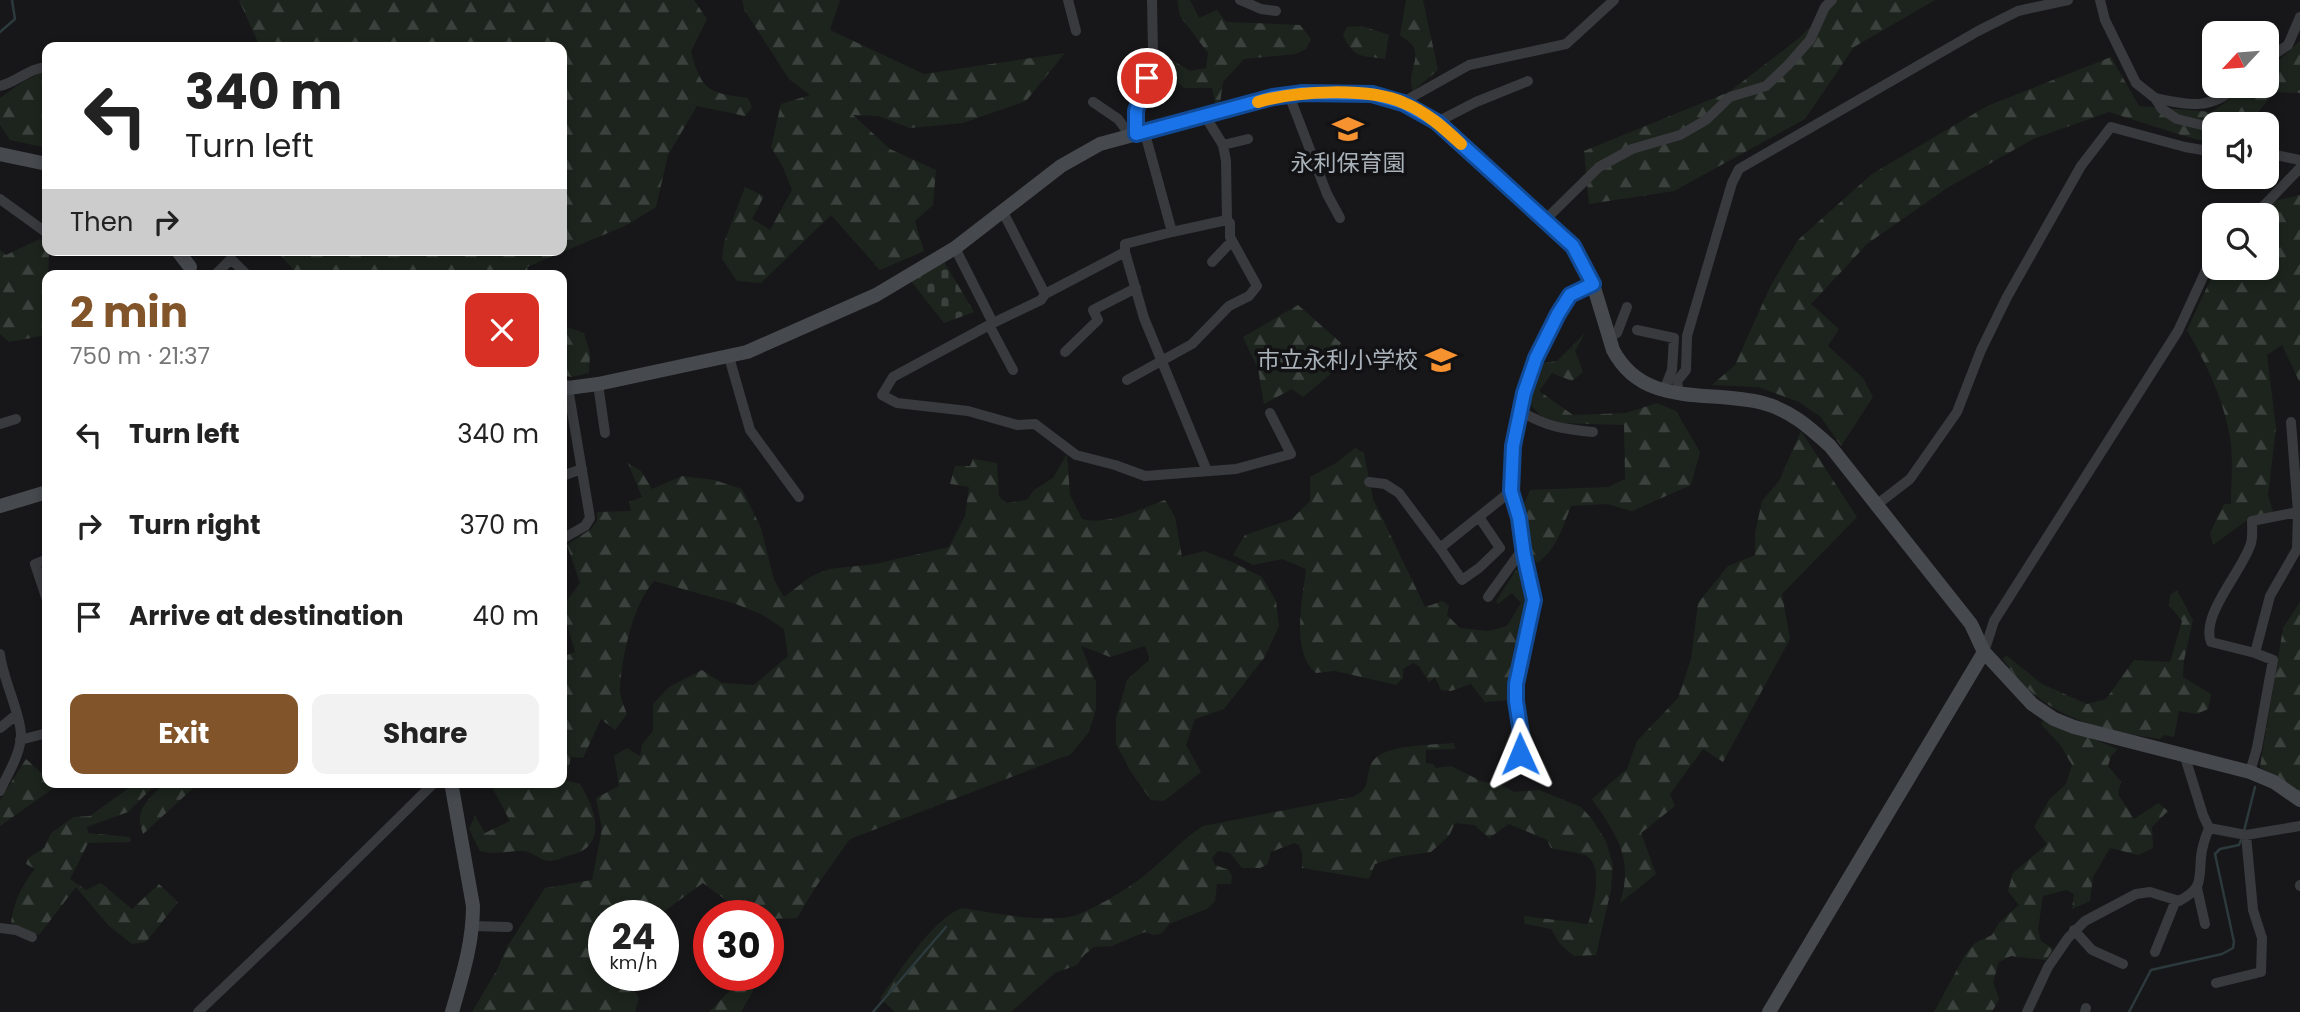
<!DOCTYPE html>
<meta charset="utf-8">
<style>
:root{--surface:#fff;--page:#f2f2f2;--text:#222;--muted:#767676;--accent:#825429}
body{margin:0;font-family:Poppins,"Noto Sans JP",sans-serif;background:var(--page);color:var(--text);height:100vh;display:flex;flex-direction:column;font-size:26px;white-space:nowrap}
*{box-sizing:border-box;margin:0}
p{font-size:23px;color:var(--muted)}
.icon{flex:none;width:38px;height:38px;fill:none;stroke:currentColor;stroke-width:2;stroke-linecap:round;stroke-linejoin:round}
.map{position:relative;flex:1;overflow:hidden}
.side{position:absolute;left:42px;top:270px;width:525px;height:518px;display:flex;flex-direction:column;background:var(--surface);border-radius:14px;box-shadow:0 4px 10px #0003}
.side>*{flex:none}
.top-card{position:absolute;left:42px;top:42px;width:525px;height:214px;border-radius:14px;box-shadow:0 4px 10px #0003;background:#fff;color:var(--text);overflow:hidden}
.needle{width:46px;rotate:244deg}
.buttons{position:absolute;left:2202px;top:21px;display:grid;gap:14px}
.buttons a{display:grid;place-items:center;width:77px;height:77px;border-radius:14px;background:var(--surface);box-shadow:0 4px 10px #0003;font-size:35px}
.speed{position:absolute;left:588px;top:900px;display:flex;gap:14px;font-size:35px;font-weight:700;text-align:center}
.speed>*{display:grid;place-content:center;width:91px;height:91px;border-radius:50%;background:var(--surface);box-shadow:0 4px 10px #0003;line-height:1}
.speed small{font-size:18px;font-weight:400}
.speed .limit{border:10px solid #d22;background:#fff;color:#111}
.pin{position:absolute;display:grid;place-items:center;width:60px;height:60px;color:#fff;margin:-30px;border:4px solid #fff;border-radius:50%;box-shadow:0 2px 7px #0007}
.me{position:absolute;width:77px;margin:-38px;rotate:359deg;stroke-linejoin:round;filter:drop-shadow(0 0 5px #0008)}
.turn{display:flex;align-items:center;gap:24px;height:147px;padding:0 28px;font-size:32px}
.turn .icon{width:91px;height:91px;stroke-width:2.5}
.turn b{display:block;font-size:49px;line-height:60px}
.then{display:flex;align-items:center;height:66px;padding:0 28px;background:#0003;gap:14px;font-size:26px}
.round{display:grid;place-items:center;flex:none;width:74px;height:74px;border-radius:14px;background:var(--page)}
.head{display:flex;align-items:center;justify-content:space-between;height:119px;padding:0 28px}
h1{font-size:42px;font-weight:700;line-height:52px;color:var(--accent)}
.action{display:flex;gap:14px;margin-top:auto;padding:14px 28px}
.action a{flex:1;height:80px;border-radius:14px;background:var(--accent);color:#fff;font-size:28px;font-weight:700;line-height:80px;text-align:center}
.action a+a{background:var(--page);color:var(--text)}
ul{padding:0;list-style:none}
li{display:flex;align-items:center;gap:21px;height:91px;padding:0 28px}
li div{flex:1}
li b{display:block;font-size:26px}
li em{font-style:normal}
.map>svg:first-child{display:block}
.forest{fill:url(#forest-firs)}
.cemetery{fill:url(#cemetery-stones)}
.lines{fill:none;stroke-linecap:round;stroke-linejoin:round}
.stream{stroke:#2c393d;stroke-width:2.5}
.street{stroke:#383a3e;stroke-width:10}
.secondary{stroke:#46494e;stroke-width:14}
.route-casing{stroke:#114b97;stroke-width:18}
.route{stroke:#1a73e8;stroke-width:12}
.slow{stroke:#f59e0b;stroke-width:12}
.labels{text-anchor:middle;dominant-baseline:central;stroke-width:7;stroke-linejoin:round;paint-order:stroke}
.poi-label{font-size:23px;fill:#a9b1b9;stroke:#121214}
</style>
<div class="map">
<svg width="2300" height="1012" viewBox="0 0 2300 1012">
<defs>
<pattern id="forest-firs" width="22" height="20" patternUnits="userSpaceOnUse" patternTransform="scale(1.75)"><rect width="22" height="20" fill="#1d241d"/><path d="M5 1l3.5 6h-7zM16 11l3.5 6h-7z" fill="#3b413c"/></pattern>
<pattern id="cemetery-stones" width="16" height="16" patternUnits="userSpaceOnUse" patternTransform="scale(1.75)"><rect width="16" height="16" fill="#1d241d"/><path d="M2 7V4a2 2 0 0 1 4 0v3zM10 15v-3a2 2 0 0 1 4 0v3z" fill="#3b413c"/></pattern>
</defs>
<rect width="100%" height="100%" fill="#171719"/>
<path class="forest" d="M 239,0 L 694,0 L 707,19 L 691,51 C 701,91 709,93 748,98 L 752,107 L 745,116 L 697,106 L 668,155 L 656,207 L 627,225 L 527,267 L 529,275 L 298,275 L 276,250 L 562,250 L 562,47 L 260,47 Z
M 742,0 L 840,0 L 830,30 L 924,74 L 1065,53 L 1026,101 L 963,123 L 910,128 L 878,116 L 853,115 L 890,149 L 936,170 L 933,205 L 915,221 L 924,251 L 880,270 L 831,215 L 761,283 L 737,281 L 722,259 L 724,243 L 745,187 L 764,196 L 752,219 L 770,230 L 792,190 L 783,167 L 771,147 L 781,104 L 810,95 L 789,79 L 745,11 Z
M 1177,0 L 1190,0 L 1199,18 L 1217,10 L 1226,22 L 1300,25 L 1311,39 L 1306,49 L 1295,54 L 1244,59 L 1223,82 L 1220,103 L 1215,103 L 1212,88 L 1184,88 L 1174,79 L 1153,78 L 1158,51 L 1190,71 L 1206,68 L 1208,53 L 1180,16 Z
M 1406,0 L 1423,0 L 1438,70 L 1413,91 C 1406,74 1421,59 1413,46 C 1410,42 1404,38 1400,35 Z
M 1838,0 L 1935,0 L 1854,47 L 1805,119 L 1674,191 L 1589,204 L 1584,151 L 1729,92 L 1798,39 Z
M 1362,26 L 1389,35 L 1385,59 C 1359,55 1355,59 1343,35 L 1347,27 Z
M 2300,41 L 2300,93 L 2275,92 L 2248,124 L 2214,124 L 2214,142 L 2194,139 L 2109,112 L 2033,139 L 1947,188 L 1867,244 L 1811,304 L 1839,329 L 1828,346 L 1863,378 L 1873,397 L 1841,446 L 1821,417 L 1799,402 L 1758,387 L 1712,385 L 1735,365 L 1771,285 L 1798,240 L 1872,174 L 1987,106 L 2111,57 L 2139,106 L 2212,112 L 2248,86 L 2266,86 L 2266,72 Z
M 44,71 L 47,71 L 47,148 L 10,140 L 0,125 L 0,98 L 21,83 Z
M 2300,195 L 2300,383 L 2282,345 L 2267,355 L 2276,428 L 2268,495 L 2273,512 L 2250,518 L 2213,545 L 2210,533 L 2224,504 L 2231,504 C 2231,481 2234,454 2229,432 C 2222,395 2205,362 2187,330 L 2216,268 L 2266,268 L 2266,215 L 2260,215 L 2274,201 Z
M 40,239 L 47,243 L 47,250 L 49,250 L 47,335 L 9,342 L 0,334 L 0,250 L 6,255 Z
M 1298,305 L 1341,343 L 1336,352 L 1339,367 L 1303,397 L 1292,389 L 1264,404 L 1258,369 L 1243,337 Z
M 562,325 L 584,333 L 590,353 L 589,373 L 571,377 L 562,375 Z
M 1585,333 L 1575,351 L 1583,372 L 1572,381 L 1552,373 L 1539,391 L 1573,415 L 1626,413 L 1657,403 L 1676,411 L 1700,452 L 1691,485 L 1632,511 L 1607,504 L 1571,506 C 1562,528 1557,549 1537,563 L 1531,555 L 1524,504 L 1530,490 L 1608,487 L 1625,479 L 1624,425 L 1562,423 L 1541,416 L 1529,403 L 1543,363 L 1557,361 Z
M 1801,431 L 1857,517 L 1782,594 L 1790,639 L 1723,762 L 1703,749 L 1670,794 L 1675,806 L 1641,833 L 1656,874 L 1620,903 C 1634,859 1617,835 1592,799 L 1627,769 L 1637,741 L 1678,698 L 1691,659 L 1698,603 L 1728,566 L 1755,555 L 1755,533 L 1762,501 L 1779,481 Z
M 1355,448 L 1364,453 L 1373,499 L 1425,607 L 1443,601 L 1449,606 L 1447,615 L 1460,628 L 1488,631 L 1507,626 L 1521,603 L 1512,593 L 1498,604 L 1496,601 L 1520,564 L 1523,567 L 1530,599 L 1511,700 L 1485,702 L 1471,684 L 1451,691 L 1441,690 L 1435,677 L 1429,682 L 1419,666 L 1413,663 L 1403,669 L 1403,678 L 1396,685 L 1335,671 L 1316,673 C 1290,652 1303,598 1306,569 L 1282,559 L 1253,565 L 1233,555 L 1245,535 L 1292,519 L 1310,501 L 1310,477 L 1336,463 Z
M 1067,454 L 1070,495 L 1082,519 C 1108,526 1140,509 1165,500 L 1175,517 L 1182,557 L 1204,551 L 1232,562 L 1262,577 L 1276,601 L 1279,626 L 1264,658 L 1224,709 L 1195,719 L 1186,745 L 1201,772 L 1164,801 L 1151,800 L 1131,772 L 1116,744 L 1116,718 L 1127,680 L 1150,659 L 1145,646 L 1110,657 L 1081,646 L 1096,682 L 1096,709 L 1089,732 L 1071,754 L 850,839 L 815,888 L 797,918 L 768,919 L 768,915 L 746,915 L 703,883 L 659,915 L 604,915 L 604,975 L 634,975 L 633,987 L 639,999 L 635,1012 L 472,1012 L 497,970 L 507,947 L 545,888 L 592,880 L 602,829 L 596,798 L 619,786 L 614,756 L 627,748 L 640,756 L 642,745 L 653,731 L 653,704 L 669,687 L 702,670 L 722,683 L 754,685 L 788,656 L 784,629 L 761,614 L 733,603 L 654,581 C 633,604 622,656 620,687 C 619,696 624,706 627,714 L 615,730 L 601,719 L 583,758 L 571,757 L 566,780 L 580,784 C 595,808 609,846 571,855 C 564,857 556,861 549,861 C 540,860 533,852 523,851 C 507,851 497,855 480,851 L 469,829 L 475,816 L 485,833 L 510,821 L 493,789 L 495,782 L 562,782 L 562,657 L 575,652 L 562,607 L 580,583 L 567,545 L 591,529 L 597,521 L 597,512 L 631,511 L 629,502 L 642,497 L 628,463 L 641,471 L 652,489 L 682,476 L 714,480 L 742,489 L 761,528 L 774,580 L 784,597 L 810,577 L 829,569 L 875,564 L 949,547 L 965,516 L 969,487 L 950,484 L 955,466 L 970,466 L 973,459 L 997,463 L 999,496 L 1006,503 L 1027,500 L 1034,490 L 1053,478 Z
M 2177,590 L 2193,620 L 2184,660 L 2183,677 L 2211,694 L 2208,709 L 2197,714 L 2179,711 L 2174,737 L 2164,735 L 2160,739 C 2095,729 2041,717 2003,659 L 2006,655 L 2042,684 L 2087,704 L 2106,699 L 2134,660 L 2170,662 L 2182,621 L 2169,605 L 2170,595 Z
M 2300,602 L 2300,792 L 2260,767 L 2283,628 Z
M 2044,719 L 2118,749 L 2111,756 L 2108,766 L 2121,782 L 2118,794 L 2134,819 L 2158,803 L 2168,811 L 2152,827 L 2153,848 L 2138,855 L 2110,848 L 2093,877 L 2090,901 L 2072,909 L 2074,894 L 2066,890 L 2043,896 L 2038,929 L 2041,941 L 2053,949 L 2046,960 L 2011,956 L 1999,962 L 1993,982 L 1999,999 L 1992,1012 L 1934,1012 L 1965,955 L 1975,943 L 1992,935 L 1999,923 L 2019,905 L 2008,891 L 2013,873 L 2047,844 L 2034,827 L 2049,800 L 2066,784 L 2072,765 L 2061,746 L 2041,724 Z
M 1454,743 L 1455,749 L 1426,750 L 1426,763 L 1433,764 L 1436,768 L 1451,766 L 1483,782 L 1498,783 L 1514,792 L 1539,790 L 1581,807 L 1592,819 L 1606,841 L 1613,865 L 1611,890 L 1596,955 L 1574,956 L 1560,944 L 1551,929 L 1525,924 L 1524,916 L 1588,924 C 1593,908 1605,864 1585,855 C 1574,851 1562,851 1551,848 L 1547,840 L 1509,824 L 1489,838 L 1474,825 L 1455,823 L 1449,836 L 1431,852 L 1396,857 L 1375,864 L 1369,879 L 1302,868 L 1302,853 L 1299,845 L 1294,843 L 1271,852 L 1267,865 L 1260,868 L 1242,868 L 1230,853 L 1218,851 L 1212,858 L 1215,865 L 1229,870 L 1232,877 L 1231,884 L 1217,884 L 1215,901 L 1207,909 L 1169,924 L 1162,933 L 1154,935 L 1145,932 L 1112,946 L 1094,947 L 1084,955 L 1077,965 L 1055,973 L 1011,1012 L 895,1012 L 880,998 C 900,972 932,919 962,908 C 997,913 1034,922 1069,917 C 1087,914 1131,887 1145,875 C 1165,859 1181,840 1203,826 L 1352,797 C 1374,789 1363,775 1373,761 C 1385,744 1434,745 1454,743 Z
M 26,759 L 47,778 L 47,782 L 62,782 L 0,826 L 0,800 Z
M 137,782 L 158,782 L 128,812 L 87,827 L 88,833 L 130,837 L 131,842 L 88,843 L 70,879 L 86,890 L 101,883 L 132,909 L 159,884 L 178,902 L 146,942 L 132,944 L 108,925 L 76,887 L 39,935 L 11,923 C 14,901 21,887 35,869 L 26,864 L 28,858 L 44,848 L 51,833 L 74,817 L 90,816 Z
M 160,782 L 200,782 L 143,834 C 134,809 146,803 162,785 Z
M 745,975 L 762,975 L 741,1012 L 709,1012 Z"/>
<path class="cemetery" d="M 943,260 L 974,312 L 944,323 L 911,281 Z"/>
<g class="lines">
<path class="stream" d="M 0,32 L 15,19 L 12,0
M 2244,831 L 2255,787
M 873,1012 L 946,927
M 2129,1012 L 2151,970 L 2222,954 L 2233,948 L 2234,942 L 2215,854 L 2220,849 L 2239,845 L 2242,838"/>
<path class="street" d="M 1068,0 L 1076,31
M 1240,0 L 1261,9 L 1276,11
M 2100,0 L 2105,20 L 2136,83 L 2155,98 L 2162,109 L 2177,119 L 2214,128
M 2266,60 L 2288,45 L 2300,17
M 0,86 C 17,82 29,68 47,67
M 1289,95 L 1327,194 L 1340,218
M 2155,98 C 2188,105 2210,111 2237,86
M 1093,102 L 1118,119 L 1130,135
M 1403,102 L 1469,65 L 1566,44 L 1614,0
M 1437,122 L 1476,102 L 1528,81
M 1136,134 L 1136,111 L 1153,52 L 1152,0
M 1223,145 L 1248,139
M 2266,153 L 2300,160
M 0,199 L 47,233
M 1003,212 L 1045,294 L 1041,300 L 993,323 L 893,377 L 882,395 L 897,403 L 968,411 L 1017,425 L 1035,424 L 1076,455 L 1115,465 L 1145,476 L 1236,469 L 1291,454 L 1270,413
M 2255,215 L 2300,168
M 1545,220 L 1599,167 L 1632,149 L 1680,135 L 1706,120 L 1730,97 L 1766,86 L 1787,66 L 1810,40 L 1825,7 L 1832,0
M 1172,232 L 1227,220
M 955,248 L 993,323
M 1125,252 L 1144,318 L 1207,471
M 1212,262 L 1232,241
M 215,275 L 231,259 L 247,275
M 1045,294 L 1125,252 L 1125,244 L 1172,232 L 1144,130
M 989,325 L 1013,370
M 1637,330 L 1674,338 L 1672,370 L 1664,390
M 1609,337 L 1617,333 L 1627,307
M 1065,352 L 1098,320 L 1093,310 L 1136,288
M 729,357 L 750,430 L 799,497
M 1127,380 L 1192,344 L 1229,306 L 1249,296 L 1257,286 L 1230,237 L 1230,223 L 1227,220 L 1226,161 L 1223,145 L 1205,116
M 598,384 L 605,433
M 1679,393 L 1677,381 L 1686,370 L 1687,336 L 1732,183 L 1739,169 L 1978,31 L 2018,11 L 2068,0
M 1520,411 C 1547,427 1563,429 1593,432
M 2291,422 L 2298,512 L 2300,512
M 0,424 L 16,419
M 562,476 L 582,469
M 1369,482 L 1385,484 L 1399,493 L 1440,548 L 1511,491 L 1513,446 L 1524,393 L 1536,358 L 1570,295 L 1593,284
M 1511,491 L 1519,518 L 1523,555 L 1534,600 L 1516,684 L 1516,701 L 1522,739 L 1519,754
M 1875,506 L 1910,479 L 1957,412 L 1981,350 L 2007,297 L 2081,166 L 2111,127 L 2185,147 L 2214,152
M 562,539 L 585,526 L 590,518 L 568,388
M 1440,548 L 1462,580 L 1479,568 L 1500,548 L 1479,517
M 47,559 L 35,564 L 47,600
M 1488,597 L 1519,554
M 1984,652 L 1994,621 L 2178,331 L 2214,253
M 0,654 C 3,680 20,712 21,734 C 21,754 8,773 0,791
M 0,728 L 16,715
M 20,740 L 47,733
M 2184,754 L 2203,815 L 2209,828
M 2250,772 L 2257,748 L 2273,660 L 2255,653 L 2211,642 C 2200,615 2244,569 2251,543 C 2253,536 2252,527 2252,521 L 2298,512 L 2297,549 L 2270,596 L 2255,653
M 2209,828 L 2246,835 L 2300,826
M 2300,886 L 2300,885
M 2197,888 L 2205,924
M 473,926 L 508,927
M 0,928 L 16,930 L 32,937
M 2074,930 L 2092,950 L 2123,964
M 2155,952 L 2176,900
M 2216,983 L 2261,972 L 2262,938 L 2253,910 L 2246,835
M 198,1012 L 301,914 L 435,782
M 2027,1012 L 2048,967 L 2068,938 L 2085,921 L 2136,894 L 2150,892 L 2179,901 C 2203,888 2199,881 2201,857 C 2202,847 2205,838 2209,828
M 2085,1012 L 2086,1008"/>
<path class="secondary" d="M 0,154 L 47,164
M 177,250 L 190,267
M 562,386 L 568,388 L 598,384 L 747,352 L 876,295 L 918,270 L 955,248 L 1061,166 L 1100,144 L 1273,97 L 1302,93 L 1372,94 L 1403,102 L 1437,122 L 1573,246 L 1593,284 L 1613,350 C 1644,409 1709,389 1763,403 C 1790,410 1809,427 1830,446 L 1971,624 L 1984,652 L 2032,704 L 2054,719 L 2074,727 L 2250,772 L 2274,782 L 2300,800
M 0,506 L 47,492
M 451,782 L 473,906 C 473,943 462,977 452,1012
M 1769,1012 L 1984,652"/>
</g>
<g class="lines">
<g class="route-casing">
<path id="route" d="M 1147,78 L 1136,111 L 1136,134 L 1273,97 L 1303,93 L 1372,94 L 1403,103 L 1437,122 L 1573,246 L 1593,284 L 1570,295 L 1558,314 L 1536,358 L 1524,393 L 1513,446 L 1511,491 L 1519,518 L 1524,555 L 1534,600 L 1516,684 L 1516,701 L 1522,740 L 1520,754"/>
</g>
<use href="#route" class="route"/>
<path class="slow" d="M 1258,102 C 1295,91 1369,87 1404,103 C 1426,112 1444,128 1461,144"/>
</g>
<defs>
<g id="school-bare" transform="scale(2.415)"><path d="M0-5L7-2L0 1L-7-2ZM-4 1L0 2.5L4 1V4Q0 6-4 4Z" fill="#f79231" stroke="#121214" stroke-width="2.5" paint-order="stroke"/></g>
</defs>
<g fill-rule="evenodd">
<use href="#school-bare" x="1348" y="129"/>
<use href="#school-bare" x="1441" y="360"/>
</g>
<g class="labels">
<g class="poi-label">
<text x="1348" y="163">永利保育園</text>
<text x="1418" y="360" text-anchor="end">市立永利小学校</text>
</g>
</g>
</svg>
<div class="buttons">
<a><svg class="needle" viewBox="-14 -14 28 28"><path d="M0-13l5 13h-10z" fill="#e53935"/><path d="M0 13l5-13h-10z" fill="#767676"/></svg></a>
<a><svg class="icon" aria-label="sound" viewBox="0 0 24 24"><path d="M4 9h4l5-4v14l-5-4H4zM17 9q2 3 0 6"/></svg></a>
<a><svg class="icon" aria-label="search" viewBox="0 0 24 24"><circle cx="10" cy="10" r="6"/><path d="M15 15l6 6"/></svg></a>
</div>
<div class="speed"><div>24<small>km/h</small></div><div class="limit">30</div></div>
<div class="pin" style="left:1147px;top:78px;background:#d93025"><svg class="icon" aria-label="arrive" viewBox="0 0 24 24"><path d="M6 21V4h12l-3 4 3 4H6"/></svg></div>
<svg class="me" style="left:1520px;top:754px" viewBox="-20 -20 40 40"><path d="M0-17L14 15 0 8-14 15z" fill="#1a73e8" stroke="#fff" stroke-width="4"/></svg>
<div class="top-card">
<div class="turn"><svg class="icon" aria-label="left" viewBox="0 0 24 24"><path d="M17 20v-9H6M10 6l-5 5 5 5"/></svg><div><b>340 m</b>Turn left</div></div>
<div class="then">Then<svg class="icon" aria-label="right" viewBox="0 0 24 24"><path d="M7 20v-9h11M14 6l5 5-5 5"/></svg></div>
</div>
<section class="side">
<div class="head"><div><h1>2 min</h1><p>750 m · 21:37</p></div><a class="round" style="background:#d93025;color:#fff"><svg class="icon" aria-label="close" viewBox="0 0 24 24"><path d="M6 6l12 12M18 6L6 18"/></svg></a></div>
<ul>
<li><svg class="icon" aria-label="left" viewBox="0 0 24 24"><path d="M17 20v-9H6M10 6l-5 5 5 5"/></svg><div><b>Turn left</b></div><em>340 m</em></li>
<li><svg class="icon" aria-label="right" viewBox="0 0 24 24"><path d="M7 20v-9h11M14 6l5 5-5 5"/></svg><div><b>Turn right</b></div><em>370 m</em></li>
<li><svg class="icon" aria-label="arrive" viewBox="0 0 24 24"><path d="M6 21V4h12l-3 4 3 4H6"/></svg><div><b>Arrive at destination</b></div><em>40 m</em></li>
</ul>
<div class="action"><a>Exit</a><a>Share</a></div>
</section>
</div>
